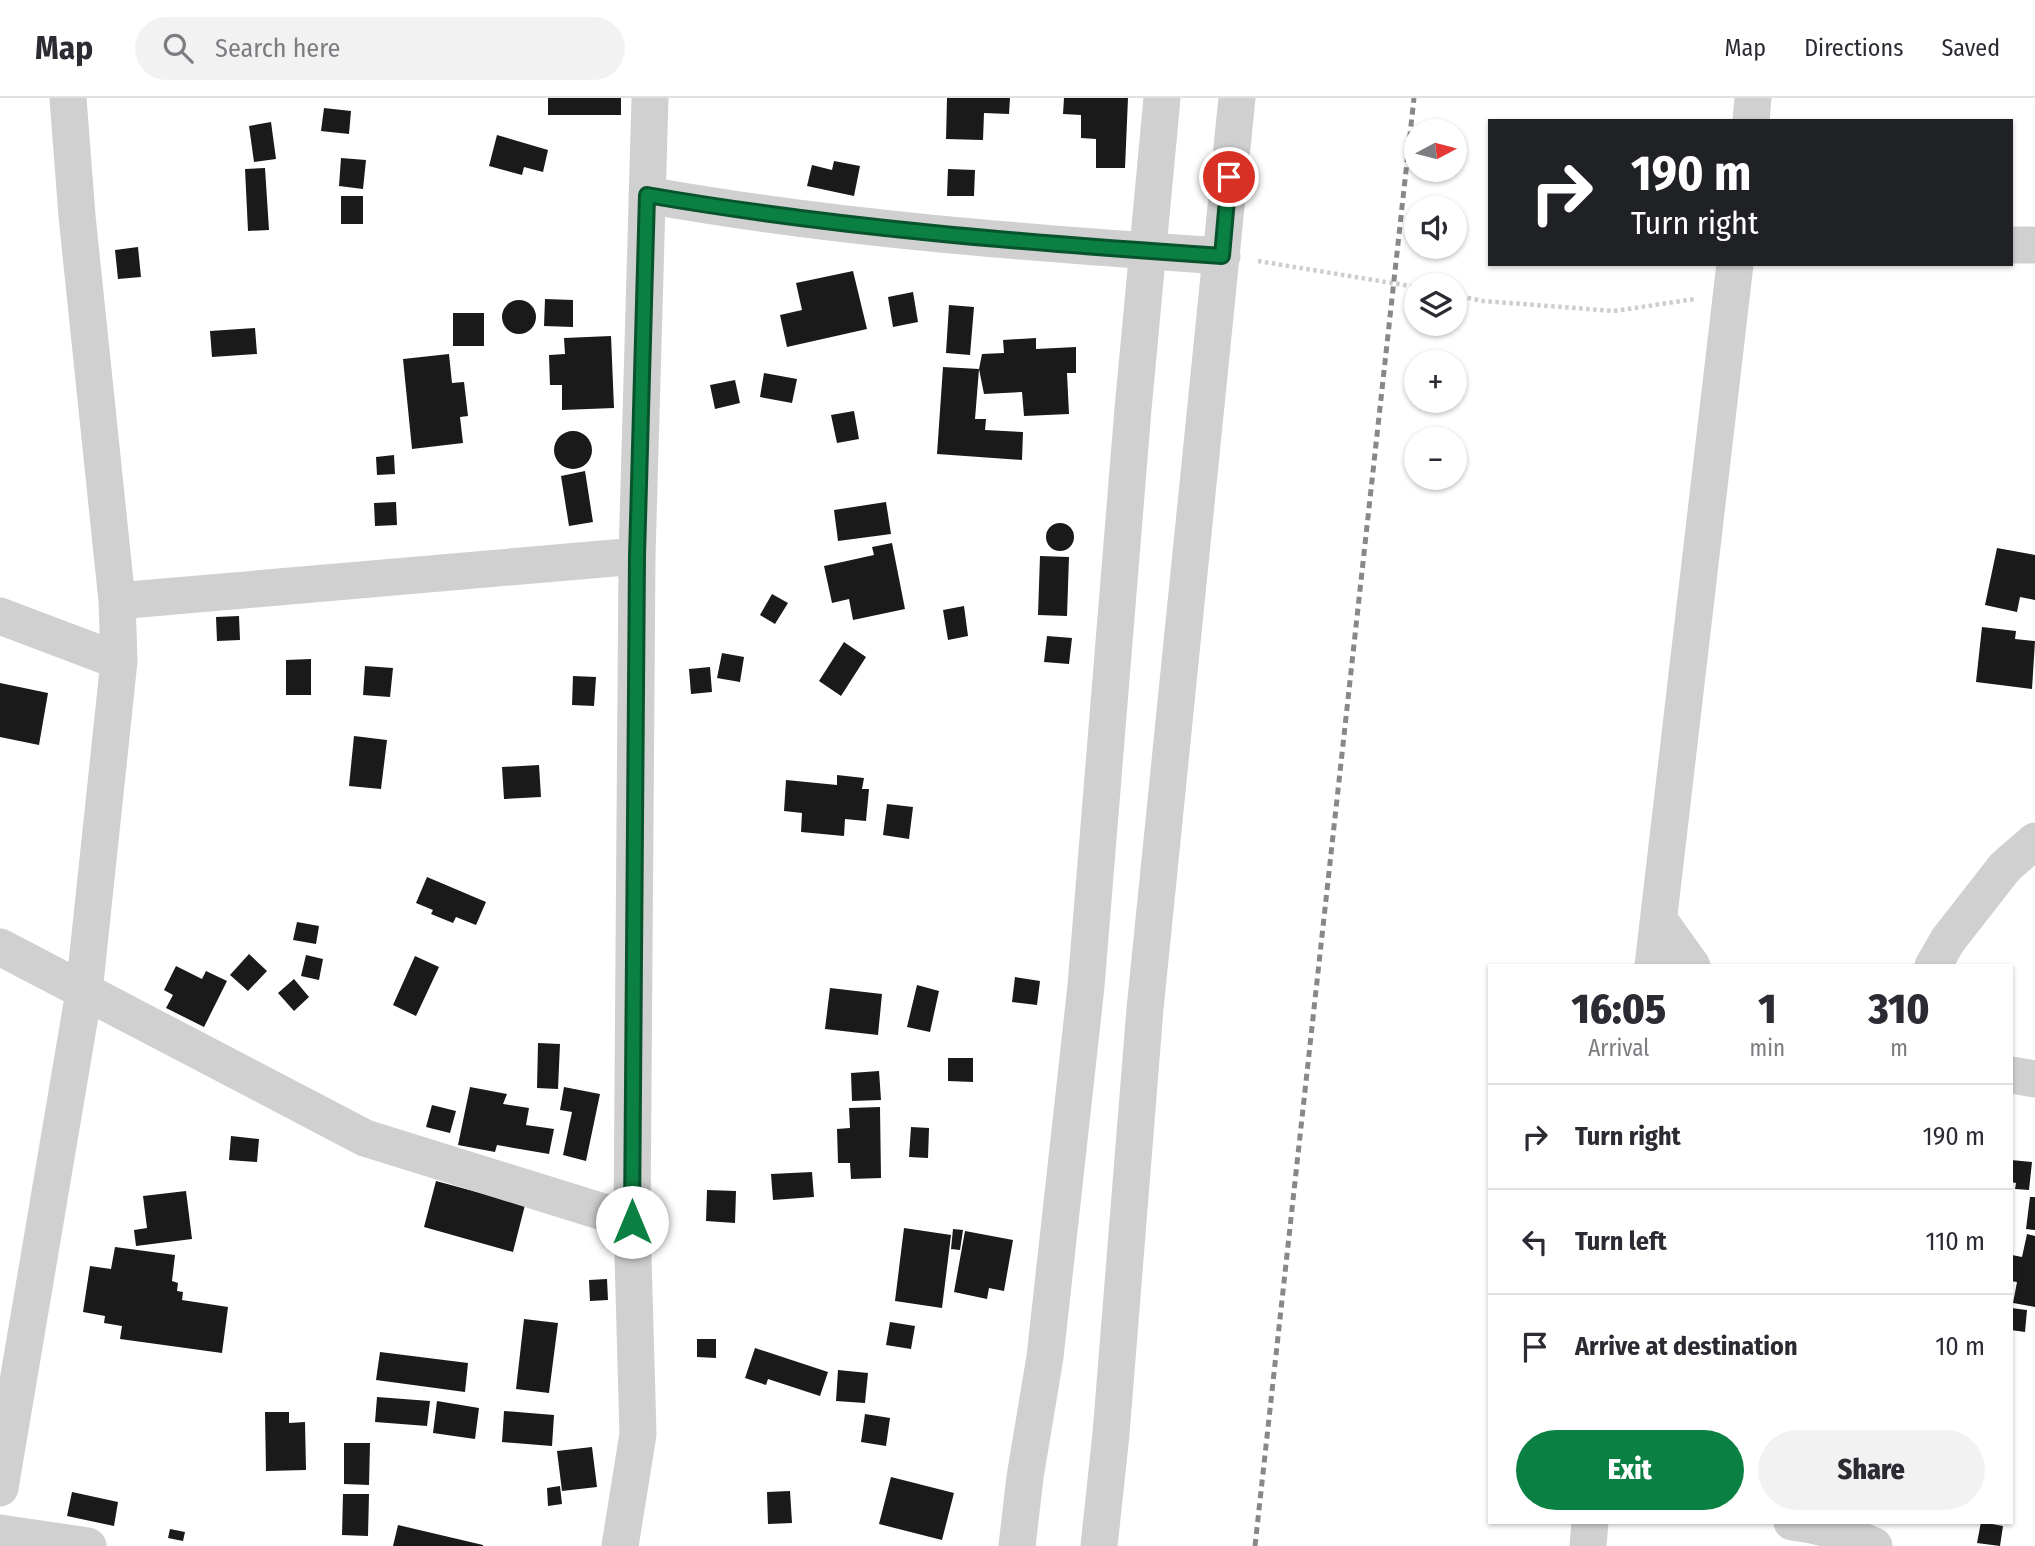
<!DOCTYPE html>
<meta charset="utf-8">
<style>
:root{--surface:#fff;--page:#f2f2f3;--text:#2b2b33;--muted:#7c7c81;--line:#e1e1e2;--accent:#0b8043}
body{margin:0;font-family:"Fira Sans Condensed",sans-serif;background:var(--page);color:var(--text);height:100vh;display:flex;flex-direction:column;font-size:26px;white-space:nowrap}
*{box-sizing:border-box;margin:0}
p{font-size:23px;color:var(--muted)}
.icon{flex:none;width:38px;height:38px;fill:none;stroke:currentColor;stroke-width:2;stroke-linecap:round;stroke-linejoin:round}
.map{position:relative;flex:1;overflow:hidden}
.sheet{position:absolute;left:1488px;top:866px;width:525px;height:560px;display:flex;flex-direction:column;background:var(--surface);border-radius:0px;box-shadow:0 2px 5px #0004}
.sheet>*{flex:none}
.hud{position:absolute;left:1488px;top:21px;width:525px;height:147px;border-radius:0px;box-shadow:0 2px 5px #0004;background:#202124;color:#fff;overflow:hidden}
.needle{width:46px;rotate:83deg}
.tools{position:absolute;left:1404px;top:21px;display:grid;gap:14px}
.tools a{display:grid;place-items:center;width:63px;height:63px;border-radius:50%;background:var(--surface);box-shadow:0 2px 5px #0004;font-size:35px}
.pin{position:absolute;display:grid;place-items:center;width:60px;height:60px;color:#fff;margin:-30px;border:4px solid #fff;border-radius:50%;box-shadow:0 2px 7px #0007}
.me{position:absolute;width:77px;margin:-38px;rotate:0deg;stroke-linejoin:round;filter:drop-shadow(0 0 5px #0008)}
.turn{display:flex;align-items:center;gap:24px;height:147px;padding:0 28px;font-size:32px}
.turn .icon{width:91px;height:91px;stroke-width:2.5}
.turn b{display:block;font-size:49px;line-height:60px}
.eta{display:flex;justify-content:space-evenly;align-items:center;height:119px;text-align:center}
.eta b{font-size:42px;font-weight:800;line-height:49px}
.action{display:flex;gap:14px;margin-top:auto;padding:14px 28px}
.action a{flex:1;height:80px;border-radius:42px;background:var(--accent);color:#fff;font-size:28px;font-weight:800;line-height:80px;text-align:center}
.action a+a{background:var(--page);color:var(--text)}
ul{padding:0;list-style:none}
li{display:flex;align-items:center;gap:21px;height:105px;padding:0 28px;border-top:2px solid var(--line)}
li div{flex:1}
li b{display:block;font-size:26px}
li em{font-style:normal}
header{display:flex;align-items:center;gap:42px;box-sizing:border-box;height:98px;padding:0 35px;background:var(--surface);border-bottom:2px solid var(--line)}
header strong{font-size:33px}
nav{display:flex;gap:38px;margin-inline-start:auto;font-size:24px}
.search{width:490px;height:63px;background:var(--page);display:flex;align-items:center;gap:18px;box-sizing:border-box;padding:0 24px;border-radius:38px;color:var(--muted);font-size:26px}
.map>svg:first-child{display:block}
.building{fill:#1a1a1a}
.lines{fill:none;stroke-linecap:round;stroke-linejoin:round}
.path{stroke:#cdcdcd;stroke-width:4.5;stroke-dasharray:3.5 3.5;stroke-linecap:butt}
.minor{stroke:#d0d0d0;stroke-width:37}
.rail{stroke:#888;stroke-width:5;stroke-dasharray:7 5;stroke-linecap:butt}
.route-casing{stroke:#07532c;stroke-width:18}
.route{stroke:#0b8043;stroke-width:12}
</style>
<header>
<strong>Map</strong>
<div class="search"><svg class="icon" aria-label="search" viewBox="0 0 24 24"><circle cx="10" cy="10" r="6"/><path d="M15 15l6 6"/></svg>Search here</div>
<nav><a>Map</a><a>Directions</a><a>Saved</a></nav>
</header>
<div class="map">
<svg width="2035" height="1448" viewBox="0 0 2035 1448">
<rect width="100%" height="100%" fill="#fff"/>
<path class="building" d="M 548,0 L 621,0 L 621,17 L 548,17 Z
M 947,0 L 1010,0 L 1009,16 L 984,15 L 983,42 L 946,41 Z
M 1064,0 L 1128,0 L 1125,70 L 1096,70 L 1096,41 L 1081,40 L 1081,17 L 1063,16 Z
M 324,10 L 351,13 L 349,36 L 321,33 Z
M 271,24 L 276,61 L 254,64 L 249,28 Z
M 497,37 L 548,52 L 543,74 L 524,69 L 522,77 L 489,68 Z
M 341,60 L 366,62 L 363,91 L 339,88 Z
M 834,63 L 860,68 L 854,98 L 807,88 L 812,67 L 832,72 Z
M 265,70 L 269,132 L 248,133 L 245,71 Z
M 948,71 L 975,72 L 974,98 L 947,98 Z
M 341,98 L 363,98 L 363,126 L 341,126 Z
M 138,149 L 141,179 L 118,181 L 115,152 Z
M 853,173 L 867,231 L 787,249 L 780,217 L 802,212 L 796,185 Z
M 913,194 L 918,224 L 893,229 L 888,199 Z
M 545,201 L 573,202 L 573,229 L 544,228 Z
M502 219a17 17 0 1 1 34 0a17 17 0 1 1-34 0Z
M 949,207 L 974,209 L 970,257 L 946,255 Z
M 453,215 L 484,215 L 484,248 L 453,248 Z
M 255,230 L 257,256 L 212,259 L 210,233 Z
M 611,238 L 614,310 L 562,312 L 562,287 L 550,287 L 549,257 L 565,256 L 564,240 Z
M 1036,240 L 1036,251 L 1076,249 L 1076,275 L 1067,275 L 1069,316 L 1024,318 L 1022,294 L 984,296 L 979,271 L 982,256 L 1004,255 L 1003,242 Z
M 449,256 L 452,285 L 464,284 L 468,318 L 460,319 L 463,345 L 412,351 L 403,261 Z
M 943,269 L 979,271 L 975,321 L 986,321 L 985,332 L 1023,334 L 1022,362 L 937,356 Z
M 764,275 L 797,281 L 792,305 L 760,299 Z
M 735,282 L 740,305 L 715,311 L 710,287 Z
M 854,313 L 859,341 L 837,345 L 831,317 Z
M554 352a19 19 0 1 1 38 0a19 19 0 1 1-38 0Z
M 394,357 L 395,376 L 377,377 L 376,359 Z
M 585,373 L 593,424 L 569,428 L 561,378 Z
M 396,404 L 397,427 L 375,428 L 374,405 Z
M 886,404 L 891,436 L 838,443 L 834,412 Z
M1046 439a14 14 0 1 1 28 0a14 14 0 1 1-28 0Z
M 892,445 L 905,511 L 853,522 L 849,501 L 832,505 L 824,468 L 874,457 L 872,449 Z
M 1997,450 L 2035,457 L 2035,502 L 2020,499 L 2017,514 L 1985,507 Z
M 1040,458 L 1069,459 L 1067,518 L 1038,517 Z
M 772,496 L 788,505 L 775,526 L 760,517 Z
M 964,508 L 968,538 L 948,542 L 943,512 Z
M 239,518 L 240,542 L 217,543 L 216,519 Z
M 1982,529 L 2016,533 L 2015,541 L 2035,543 L 2032,591 L 1976,584 Z
M 1047,538 L 1072,540 L 1069,566 L 1044,564 Z
M 844,544 L 866,559 L 841,598 L 819,583 Z
M 722,555 L 744,559 L 740,584 L 717,580 Z
M 311,561 L 311,597 L 286,597 L 286,562 Z
M 365,568 L 393,570 L 390,599 L 363,597 Z
M 710,569 L 712,594 L 691,596 L 689,571 Z
M 573,578 L 596,579 L 594,608 L 572,607 Z
M 0,585 L 48,595 L 39,647 L 0,639 Z
M 354,638 L 387,642 L 381,691 L 349,688 Z
M 539,667 L 541,699 L 504,701 L 502,669 Z
M 837,677 L 864,680 L 862,691 L 869,691 L 866,723 L 845,721 L 844,738 L 801,734 L 802,715 L 784,713 L 786,682 L 837,687 Z
M 887,706 L 913,709 L 909,741 L 883,737 Z
M 427,779 L 486,804 L 476,827 L 456,819 L 453,825 L 431,816 L 433,812 L 416,805 Z
M 297,824 L 319,828 L 316,846 L 293,842 Z
M 249,856 L 267,873 L 248,893 L 230,877 Z
M 306,857 L 323,861 L 319,882 L 301,878 Z
M 415,858 L 439,869 L 416,918 L 393,907 Z
M 176,868 L 202,881 L 206,873 L 227,883 L 204,929 L 166,910 L 173,897 L 164,892 Z
M 1015,879 L 1040,883 L 1037,907 L 1012,904 Z
M 294,881 L 309,899 L 294,913 L 278,895 Z
M 917,887 L 939,893 L 930,934 L 907,929 Z
M 830,890 L 882,896 L 878,937 L 825,931 Z
M 538,945 L 560,946 L 558,991 L 537,990 Z
M 948,960 L 973,960 L 973,984 L 948,983 Z
M 879,973 L 881,1002 L 852,1003 L 851,975 Z
M 470,989 L 507,996 L 503,1006 L 529,1010 L 526,1027 L 554,1031 L 549,1056 L 497,1047 L 495,1054 L 458,1047 Z
M 564,989 L 600,996 L 586,1063 L 563,1057 L 572,1014 L 560,1012 Z
M 432,1007 L 456,1013 L 450,1035 L 426,1029 Z
M 880,1009 L 881,1080 L 851,1081 L 850,1065 L 838,1065 L 837,1031 L 850,1030 L 849,1010 Z
M 911,1029 L 929,1030 L 928,1060 L 909,1059 Z
M 231,1038 L 259,1041 L 257,1064 L 229,1062 Z
M 2011,1062 L 2032,1064 L 2029,1092 L 2015,1091 L 2016,1085 L 2011,1084 Z
M 812,1074 L 814,1099 L 773,1102 L 771,1076 Z
M 436,1083 L 525,1107 L 513,1154 L 424,1129 Z
M 707,1092 L 736,1093 L 735,1125 L 706,1123 Z
M 186,1093 L 192,1141 L 136,1148 L 134,1132 L 147,1130 L 143,1098 Z
M 2030,1099 L 2035,1099 L 2035,1132 L 2026,1131 Z
M 904,1130 L 951,1137 L 942,1210 L 895,1203 Z
M 953,1131 L 963,1132 L 960,1152 L 951,1151 Z
M 965,1133 L 1013,1142 L 1004,1193 L 989,1190 L 987,1201 L 954,1194 Z
M 2027,1136 L 2035,1138 L 2035,1209 L 2013,1205 L 2017,1184 L 2011,1183 L 2012,1157 L 2022,1159 Z
M 115,1149 L 175,1157 L 172,1183 L 178,1185 L 177,1193 L 183,1194 L 182,1202 L 228,1209 L 222,1255 L 120,1241 L 122,1228 L 104,1225 L 105,1218 L 83,1214 L 90,1168 L 111,1171 Z
M 607,1181 L 608,1202 L 590,1203 L 589,1182 Z
M 2011,1210 L 2027,1212 L 2025,1234 L 2011,1232 Z
M 524,1221 L 558,1225 L 549,1295 L 516,1291 Z
M 890,1224 L 915,1228 L 911,1251 L 886,1247 Z
M 697,1241 L 716,1241 L 716,1260 L 697,1259 Z
M 755,1250 L 828,1274 L 820,1298 L 768,1281 L 766,1287 L 745,1280 Z
M 380,1254 L 468,1265 L 465,1294 L 376,1282 Z
M 838,1272 L 868,1275 L 865,1305 L 836,1303 Z
M 377,1299 L 430,1303 L 427,1328 L 375,1324 Z
M 437,1303 L 479,1310 L 475,1341 L 433,1335 Z
M 504,1313 L 554,1317 L 552,1348 L 502,1344 Z
M 265,1314 L 289,1314 L 289,1325 L 305,1324 L 306,1372 L 266,1373 Z
M 865,1316 L 890,1320 L 886,1348 L 861,1344 Z
M 344,1345 L 370,1345 L 369,1387 L 344,1386 Z
M 592,1349 L 597,1389 L 562,1393 L 557,1353 Z
M 891,1379 L 954,1395 L 942,1442 L 879,1426 Z
M 560,1388 L 562,1406 L 548,1408 L 547,1390 Z
M 790,1393 L 792,1425 L 768,1426 L 767,1394 Z
M 72,1394 L 118,1404 L 114,1428 L 67,1418 Z
M 343,1396 L 369,1396 L 368,1438 L 342,1437 Z
M 1981,1424 L 2003,1428 L 2000,1448 L 1977,1445 Z
M 398,1427 L 483,1447 L 483,1448 L 393,1448 Z
M 170,1431 L 185,1434 L 183,1443 L 168,1440 Z"/>
<g class="lines">
<path class="path" d="M 1258,163 L 1416,189
M 1454,197 L 1483,203 L 1614,213 L 1695,201"/>
<path class="minor" d="M 1751,23 L 1753,0
M 647,97 C 836,131 1030,145 1222,158
M 2011,147 L 2035,147
M 117,503 L 637,458
M 0,518 L 119,563
M 1659,822 L 1692,868
M 0,849 L 365,1040 L 632,1123
M 1653,868 L 1735,166
M 1933,868 L 1948,842 L 2005,769 L 2035,743
M 2011,977 L 2035,981
M 0,1390 L 84,894 L 119,563 L 117,503 L 77,118 L 68,0
M 1792,1424 C 1823,1428 1845,1435 1874,1448
M 0,1435 L 88,1448
M 620,1448 L 638,1336 L 632,1123 L 637,458 L 650,0
M 1017,1448 L 1025,1379 L 1045,1259 L 1086,888 L 1133,311 L 1162,0
M 1099,1448 L 1111,1336 L 1145,911 L 1237,0
M 1588,1448 L 1590,1424"/>
<path class="rail" d="M 1255,1448 L 1414,0"/>
</g>
<g class="lines">
<g class="route-casing">
<path id="route" d="M 632,1124 L 637,458 L 647,97 C 837,130 1029,145 1222,158 L 1229,79"/>
</g>
<use href="#route" class="route"/>
</g>
</svg>
<div class="tools">
<a><svg class="needle" viewBox="-14 -14 28 28"><path d="M0-13l5 13h-10z" fill="#e53935"/><path d="M0 13l5-13h-10z" fill="#7c7c81"/></svg></a>
<a><svg class="icon" aria-label="sound" viewBox="0 0 24 24"><path d="M4 9h4l5-4v14l-5-4H4zM17 9q2 3 0 6"/></svg></a>
<a><svg class="icon" aria-label="layers" viewBox="0 0 24 24"><path d="M12 4l9 5-9 5-9-5zM3 14l9 5 9-5"/></svg></a>
<a>+</a>
<a>−</a>
</div>
<div class="pin" style="left:1229px;top:79px;background:#d93025"><svg class="icon" aria-label="arrive" viewBox="0 0 24 24"><path d="M6 21V4h12l-3 4 3 4H6"/></svg></div>
<svg class="me" style="left:632px;top:1124px" viewBox="-20 -20 40 40"><circle r="19" fill="#fff"/><path d="M0-13L10 11 0 6-10 11z" fill="#0b8043"/></svg>
<div class="hud">
<div class="turn"><svg class="icon" aria-label="right" viewBox="0 0 24 24"><path d="M7 20v-9h11M14 6l5 5-5 5"/></svg><div><b>190 m</b>Turn right</div></div>
</div>
<section class="sheet">
<div class="eta">
<div><b>16:05</b><p>Arrival</p></div>
<div><b>1</b><p>min</p></div>
<div><b>310</b><p>m</p></div>
</div>
<ul>
<li><svg class="icon" aria-label="right" viewBox="0 0 24 24"><path d="M7 20v-9h11M14 6l5 5-5 5"/></svg><div><b>Turn right</b></div><em>190 m</em></li>
<li><svg class="icon" aria-label="left" viewBox="0 0 24 24"><path d="M17 20v-9H6M10 6l-5 5 5 5"/></svg><div><b>Turn left</b></div><em>110 m</em></li>
<li><svg class="icon" aria-label="arrive" viewBox="0 0 24 24"><path d="M6 21V4h12l-3 4 3 4H6"/></svg><div><b>Arrive at destination</b></div><em>10 m</em></li>
</ul>
<div class="action"><a>Exit</a><a>Share</a></div>
</section>
</div>
